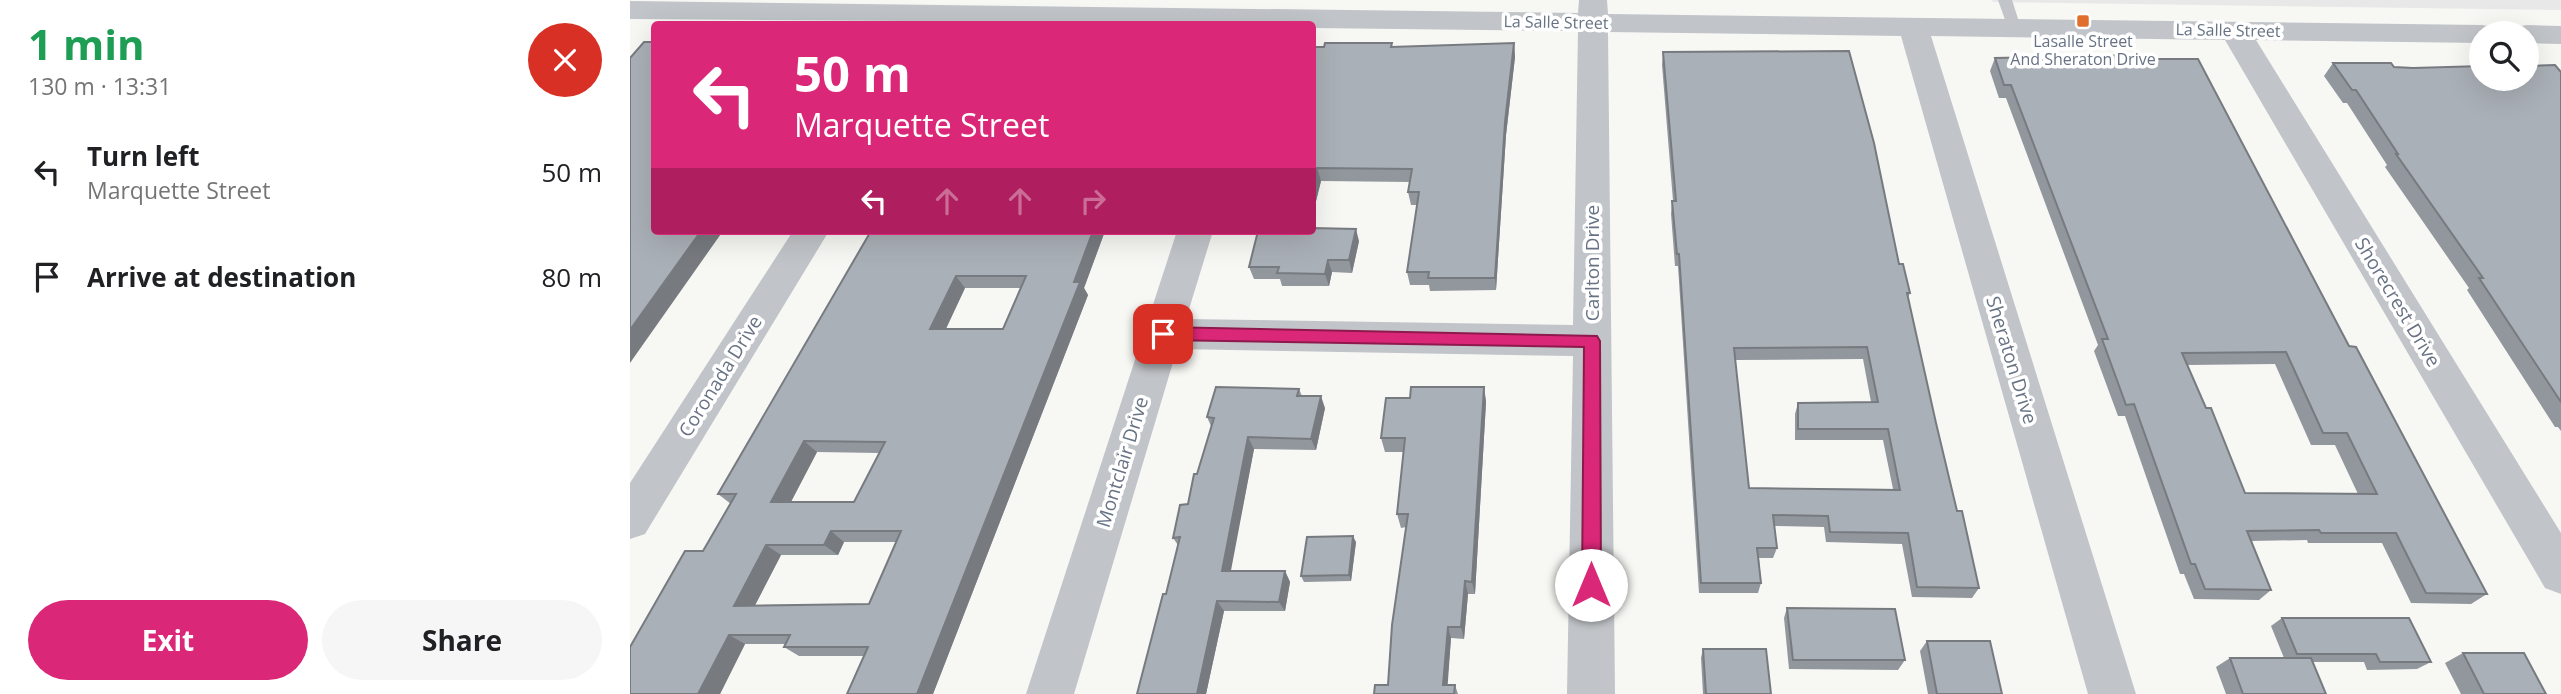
<!DOCTYPE html>
<meta charset="utf-8">
<style>
:root{--surface:#fff;--page:#f6f6f6;--text:#202124;--muted:#757577;--accent:#db2777}
body{margin:0;font-family:"Open Sans",sans-serif;background:var(--page);color:var(--text);height:100vh;display:flex;flex-direction:column;font-size:26px;white-space:nowrap}
*{box-sizing:border-box;margin:0}
p{font-size:23px;color:var(--muted)}
.icon{flex:none;width:38px;height:38px;fill:none;stroke:currentColor;stroke-width:2;stroke-linecap:round;stroke-linejoin:round}
.map{position:relative;flex:1;overflow:hidden}
.side{display:flex;flex-direction:column;background:var(--surface);width:630px}
.side>*{flex:none}
.guide{position:absolute;left:21px;top:21px;width:665px;height:214px;border-radius:7px;box-shadow:0 7px 28px #0002;background:#db2777;color:#fff;overflow:hidden}
.tools{position:absolute;left:1839px;top:21px;display:grid;gap:14px}
.tools a{display:grid;place-items:center;width:70px;height:70px;border-radius:50%;background:var(--surface);box-shadow:0 7px 28px #0002;font-size:35px}
.pin{position:absolute;display:grid;place-items:center;width:60px;height:60px;color:#fff;margin:-30px;border-radius:14px;box-shadow:0 4px 10px #0006}
.me{position:absolute;width:77px;margin:-38px;rotate:0deg;stroke-linejoin:round;filter:drop-shadow(0 0 5px #0008)}
.turn{display:flex;align-items:center;gap:24px;height:147px;padding:0 28px;font-size:32px}
.turn .icon{width:91px;height:91px;stroke-width:2.5}
.turn b{display:block;font-size:49px;line-height:60px}
.lanes{display:flex;align-items:center;height:66px;padding:0 28px;background:#0003;justify-content:center;gap:35px;direction:ltr}
.lanes .off{opacity:.35}
.round{display:grid;place-items:center;flex:none;width:74px;height:74px;border-radius:37px;background:var(--page)}
.head{display:flex;align-items:center;justify-content:space-between;height:119px;padding:0 28px}
h1{font-size:42px;font-weight:700;line-height:52px;color:#1e9e55}
.cta{display:flex;gap:14px;margin-top:auto;padding:14px 28px}
.cta a{flex:1;height:80px;border-radius:42px;background:var(--accent);color:#fff;font-size:28px;font-weight:700;line-height:80px;text-align:center}
.cta a+a{background:var(--page);color:var(--text)}
ul{padding:0;list-style:none}
li{display:flex;align-items:center;gap:21px;height:105px;padding:0 28px}
li div{flex:1}
li b{display:block;font-size:26px}
li em{font-style:normal}
main{display:flex;flex:1;min-height:0}
.map>svg:first-child{display:block}
.built{fill:#e8e8e8}
.lines{fill:none;stroke-linecap:round;stroke-linejoin:round}
.service{fill:#c1c4c8;fill-rule:evenodd}
.minor{fill:#c1c4c8;fill-rule:evenodd}
.wall{fill:#92979d;fill-rule:evenodd}
.shaded-wall{fill:#777b80}
.building{fill:#aab0b7;stroke:#777b80;stroke-width:2;fill-rule:evenodd}
.route{fill:#db2777;stroke:#8e194d;stroke-width:2}
.poi-dot{fill:#e16f2b;stroke:#fff;stroke-width:2.5}
.labels{text-anchor:middle;dominant-baseline:central;stroke-width:7;stroke-linejoin:round;paint-order:stroke}
.far-street-label{font-size:16px;fill:#677385;stroke:#fff}
.far-poi-label{font-size:16px;fill:#677385;stroke:#fff}
.street-label{font-size:19px;fill:#677385;stroke:#fff}
</style>
<main>
<section class="side">
<div class="head"><div><h1>1 min</h1><p>130 m · 13:31</p></div><a class="round" style="background:#d93025;color:#fff"><svg class="icon" aria-label="close" viewBox="0 0 24 24"><path d="M6 6l12 12M18 6L6 18"/></svg></a></div>
<ul>
<li><svg class="icon" aria-label="left" viewBox="0 0 24 24"><path d="M17 20v-9H6M10 6l-5 5 5 5"/></svg><div><b>Turn left</b><p>Marquette Street</p></div><em>50 m</em></li>
<li><svg class="icon" aria-label="arrive" viewBox="0 0 24 24"><path d="M6 21V4h12l-3 4 3 4H6"/></svg><div><b>Arrive at destination</b></div><em>80 m</em></li>
</ul>
<div class="cta"><a>Exit</a><a>Share</a></div>
</section>
<div class="map">
<svg width="1931" height="694" viewBox="0 0 1931 694">
<rect width="100%" height="100%" fill="#f7f7f4"/>
<path class="built" d="M 1362,0 L 1931,0 L 1931,10 L 1363,2 Z"/>
<g class="lines">
<path class="service" d="M 1368,0 L 1382,0 L 1391,28 L 1389,31 L 1379,31 Z"/>
<path class="minor" d="M 949,0 L 977,0 L 978,14 L 1852,25 L 1863,27 L 1866,33 L 1852,33 L 1852,43 L 1626,40 L 1931,533 L 1931,594 L 1915,588 L 1595,40 L 1301,36 L 1506,694 L 1458,694 L 1271,36 L 978,32 L 985,694 L 937,694 L 943,356 L 547,349 L 444,694 L 396,694 L 547,231 L 583,231 L 556,319 L 943,325 L 948,31 L 682,28 L 682,24 L 0,19 L 0,1 L 948,13 Z
M 1897,25 L 1931,26 L 1931,44 L 1897,43 L 1897,33 L 1883,33 L 1886,27 Z
M 163,231 L 199,231 L 15,534 L 0,539 L 0,483 Z"/>
</g>
<path class="wall" d="M 884,43 L 885,57 L 876,135 L 866,290 L 800,291 L 799,285 L 780,285 L 777,272 L 787,205 L 781,205 L 778,192 L 780,182 L 691,181 L 682,217 L 682,47 L 763,47 Z
M 1033,52 L 1269,264 L 1280,293 L 1278,297 L 1306,423 L 1327,511 L 1349,588 L 1342,598 L 1282,597 L 1272,544 L 1196,542 L 1194,527 L 1144,526 L 1147,548 L 1143,558 L 1129,558 L 1131,583 L 1128,593 L 1069,593 L 1048,266 L 1045,266 L 1041,214 L 1042,201 L 1043,201 L 1032,65 ZM 1233,359 L 1241,402 L 1168,403 L 1165,414 L 1165,440 L 1253,440 L 1263,489 L 1119,488 L 1105,360 Z
M 1365,58 L 1516,59 L 1719,346 L 1857,594 L 1841,604 L 1781,603 L 1752,543 L 1678,543 L 1677,540 L 1621,541 L 1641,590 L 1629,600 L 1564,599 L 1554,574 L 1550,574 L 1495,416 L 1488,416 L 1464,351 L 1468,345 L 1376,98 L 1369,98 L 1360,71 ZM 1645,364 L 1681,445 L 1705,445 L 1728,494 L 1615,493 L 1576,408 L 1557,365 Z
M 1703,63 L 1764,67 L 1931,72 L 1931,431 L 1928,427 L 1925,427 L 1837,290 L 1839,288 L 1755,167 L 1757,165 L 1717,103 L 1713,103 L 1694,76 Z
M 237,231 L 475,231 L 454,288 L 458,295 L 303,694 L 217,694 L 234,656 L 169,656 L 154,647 L 156,644 L 115,644 L 90,694 L 73,551 L 101,504 L 88,494 L 240,234 ZM 335,288 L 391,288 L 373,329 L 316,329 ZM 187,452 L 249,453 L 224,502 L 161,502 ZM 214,542 L 266,542 L 239,604 L 125,605 L 151,555 L 208,555 Z
M 729,241 L 722,273 L 702,272 L 699,286 L 652,286 L 650,279 L 624,279 L 619,267 Z
M 854,387 L 856,402 L 845,594 L 838,594 L 834,639 L 821,638 L 817,685 L 825,685 L 828,694 L 744,694 L 758,685 L 776,527 L 771,528 L 767,514 L 773,452 L 755,452 L 751,438 L 780,398 Z
M 669,389 L 672,396 L 695,408 L 686,450 L 624,449 L 600,571 L 655,571 L 660,582 L 655,611 L 594,611 L 576,694 L 507,694 L 536,594 L 548,545 L 543,538 L 558,504 L 581,426 L 577,417 Z
M 726,542 L 721,581 L 674,582 L 671,576 Z
M 1157,608 L 1275,660 L 1268,670 L 1159,669 L 1154,618 Z
M 1652,618 L 1801,662 L 1787,669 L 1737,670 L 1734,662 L 1683,662 L 1696,694 L 1596,694 L 1586,667 L 1600,658 L 1654,658 L 1641,626 Z
M 1297,641 L 1372,694 L 1298,694 L 1290,651 Z
M 1073,649 L 1141,694 L 1073,694 L 1071,658 Z
M 1833,653 L 1916,694 L 1831,694 L 1815,663 Z"/>
<path class="shaded-wall" d="M 884,43 L 885,57 L 876,135 L 866,290 L 865,278 L 875,122 Z
M 687,168 L 691,181 L 682,217 L 682,186 Z
M 726,229 L 729,241 L 722,273 L 719,260 Z
M 71,231 L 93,231 L 0,363 L 0,330 Z
M 463,231 L 475,231 L 454,288 L 458,295 L 303,694 L 287,694 Z
M 698,260 L 702,272 L 699,286 L 695,274 Z
M 326,276 L 335,288 L 310,341 L 300,329 Z
M 854,387 L 856,402 L 845,594 L 842,582 Z
M 691,396 L 695,408 L 686,450 L 681,439 Z
M 618,437 L 624,449 L 599,581 L 592,571 Z
M 174,441 L 187,452 L 155,513 L 141,502 Z
M 201,531 L 214,542 L 208,555 L 194,545 Z
M 723,536 L 726,542 L 721,581 L 719,575 Z
M 136,545 L 151,555 L 120,615 L 104,606 Z
M 655,571 L 660,582 L 655,611 L 649,602 Z
M 835,581 L 838,594 L 834,639 L 831,627 Z
M 587,601 L 594,611 L 576,694 L 567,694 Z
M 818,627 L 821,638 L 817,694 L 813,685 Z
M 99,635 L 115,644 L 90,694 L 68,694 Z"/>
<path class="building" d="M 14,42 L 24,42 L 24,231 L 71,231 L 0,330 L 0,58 Z
M 695,43 L 762,43 L 761,47 L 884,43 L 875,122 L 865,278 L 798,278 L 799,272 L 777,272 L 789,192 L 778,192 L 782,169 L 687,168 L 682,186 L 682,47 L 694,47 Z
M 1219,51 L 1244,143 L 1269,264 L 1273,264 L 1280,293 L 1277,293 L 1306,423 L 1327,511 L 1332,511 L 1349,588 L 1287,587 L 1278,533 L 1200,532 L 1198,516 L 1143,515 L 1147,548 L 1127,548 L 1131,583 L 1071,583 L 1049,254 L 1047,254 L 1042,201 L 1046,201 L 1033,52 ZM 1237,347 L 1248,402 L 1168,403 L 1168,429 L 1258,429 L 1270,490 L 1119,488 L 1104,348 Z
M 1514,55 L 1516,59 L 1568,59 L 1719,346 L 1726,347 L 1857,594 L 1796,593 L 1766,533 L 1691,533 L 1689,530 L 1617,531 L 1641,590 L 1575,589 L 1565,564 L 1561,564 L 1504,404 L 1496,405 L 1472,339 L 1478,339 L 1381,85 L 1374,85 L 1365,58 ZM 1656,352 L 1693,433 L 1717,433 L 1747,494 L 1615,493 L 1581,408 L 1576,408 L 1552,353 Z
M 1703,63 L 1761,63 L 1764,67 L 1783,68 L 1852,66 L 1852,79 L 1897,79 L 1897,66 L 1925,65 L 1931,72 L 1931,402 L 1849,278 L 1853,278 L 1766,154 L 1768,154 L 1726,90 L 1722,90 Z
M 682,228 L 726,229 L 719,260 L 698,260 L 695,274 L 647,273 L 649,267 L 619,267 L 628,231 L 682,231 Z
M 237,231 L 463,231 L 444,282 L 450,282 L 287,694 L 217,694 L 238,647 L 154,647 L 160,635 L 99,635 L 68,694 L 0,694 L 0,647 L 55,551 L 73,551 L 106,494 L 88,494 L 241,231 ZM 326,276 L 396,276 L 373,329 L 300,329 ZM 174,441 L 255,442 L 224,502 L 141,502 ZM 201,531 L 271,531 L 239,604 L 104,606 L 136,545 L 194,545 Z
M 586,387 L 669,389 L 667,396 L 691,396 L 681,439 L 618,437 L 592,571 L 655,571 L 649,602 L 587,601 L 567,694 L 507,694 L 533,594 L 536,594 L 550,537 L 543,538 L 550,505 L 558,504 L 564,474 L 567,474 L 584,418 L 577,417 Z
M 781,387 L 854,387 L 842,582 L 835,581 L 831,627 L 818,627 L 813,685 L 825,685 L 824,694 L 744,694 L 745,685 L 758,685 L 762,625 L 778,514 L 767,514 L 775,438 L 751,438 L 756,398 L 780,398 Z
M 723,536 L 719,575 L 671,576 L 677,537 Z
M 1157,608 L 1265,609 L 1275,660 L 1163,660 Z
M 1652,618 L 1779,618 L 1801,662 L 1750,662 L 1746,654 L 1667,654 Z
M 1297,641 L 1360,641 L 1372,694 L 1307,694 Z
M 1073,649 L 1136,649 L 1141,694 L 1076,694 Z
M 1833,653 L 1894,653 L 1916,694 L 1854,694 Z
M 1600,658 L 1681,658 L 1696,694 L 1613,694 Z"/>
<path class="route" d="M 533,327 L 967,336 L 970,341 L 971,585 L 968,592 L 961,594 L 955,592 L 952,585 L 954,347 L 533,340 L 525,334 Z"/>
<rect class="poi-dot" x="1446" y="14" width="14" height="14" rx="3.5"/>
<g class="labels">
<g class="far-street-label">
<text transform="translate(926 22) rotate(1)">La Salle Street</text>
<text transform="translate(1598 30) rotate(1)">La Salle Street</text>
</g>
<g class="far-poi-label">
<text x="1453" y="41">Lasalle Street<tspan x="1453" dy="18">And Sheraton Drive</tspan></text>
</g>
<g class="street-label">
<text transform="translate(962 263) rotate(-90)">Carlton Drive</text>
<text transform="translate(1768 302) rotate(59)">Shorecrest Drive</text>
<text transform="translate(1382 360) rotate(73)">Sheraton Drive</text>
<text transform="translate(90 376) rotate(-58)">Coronada Drive</text>
<text transform="translate(492 462) rotate(-73)">Montclair Drive</text>
</g>
</g>
</svg>
<div class="tools">
<a><svg class="icon" aria-label="search" viewBox="0 0 24 24"><circle cx="10" cy="10" r="6"/><path d="M15 15l6 6"/></svg></a>
</div>
<div class="pin" style="left:533px;top:334px;background:#d93025"><svg class="icon" aria-label="arrive" viewBox="0 0 24 24"><path d="M6 21V4h12l-3 4 3 4H6"/></svg></div>
<svg class="me" style="left:961px;top:585px" viewBox="-20 -20 40 40"><circle r="19" fill="#fff"/><path d="M0-13L10 11 0 6-10 11z" fill="#db2777"/></svg>
<div class="guide">
<div class="turn"><svg class="icon" aria-label="left" viewBox="0 0 24 24"><path d="M17 20v-9H6M10 6l-5 5 5 5"/></svg><div><b>50 m</b>Marquette Street</div></div>
<div class="lanes"><svg class="icon" aria-label="left" viewBox="0 0 24 24"><path d="M17 20v-9H6M10 6l-5 5 5 5"/></svg><svg class="icon off" aria-label="ahead" viewBox="0 0 24 24"><path d="M12 20V5M6 11l6-6 6 6"/></svg><svg class="icon off" aria-label="ahead" viewBox="0 0 24 24"><path d="M12 20V5M6 11l6-6 6 6"/></svg><svg class="icon off" aria-label="right" viewBox="0 0 24 24"><path d="M7 20v-9h11M14 6l5 5-5 5"/></svg></div>
</div>
</div>
</main>
